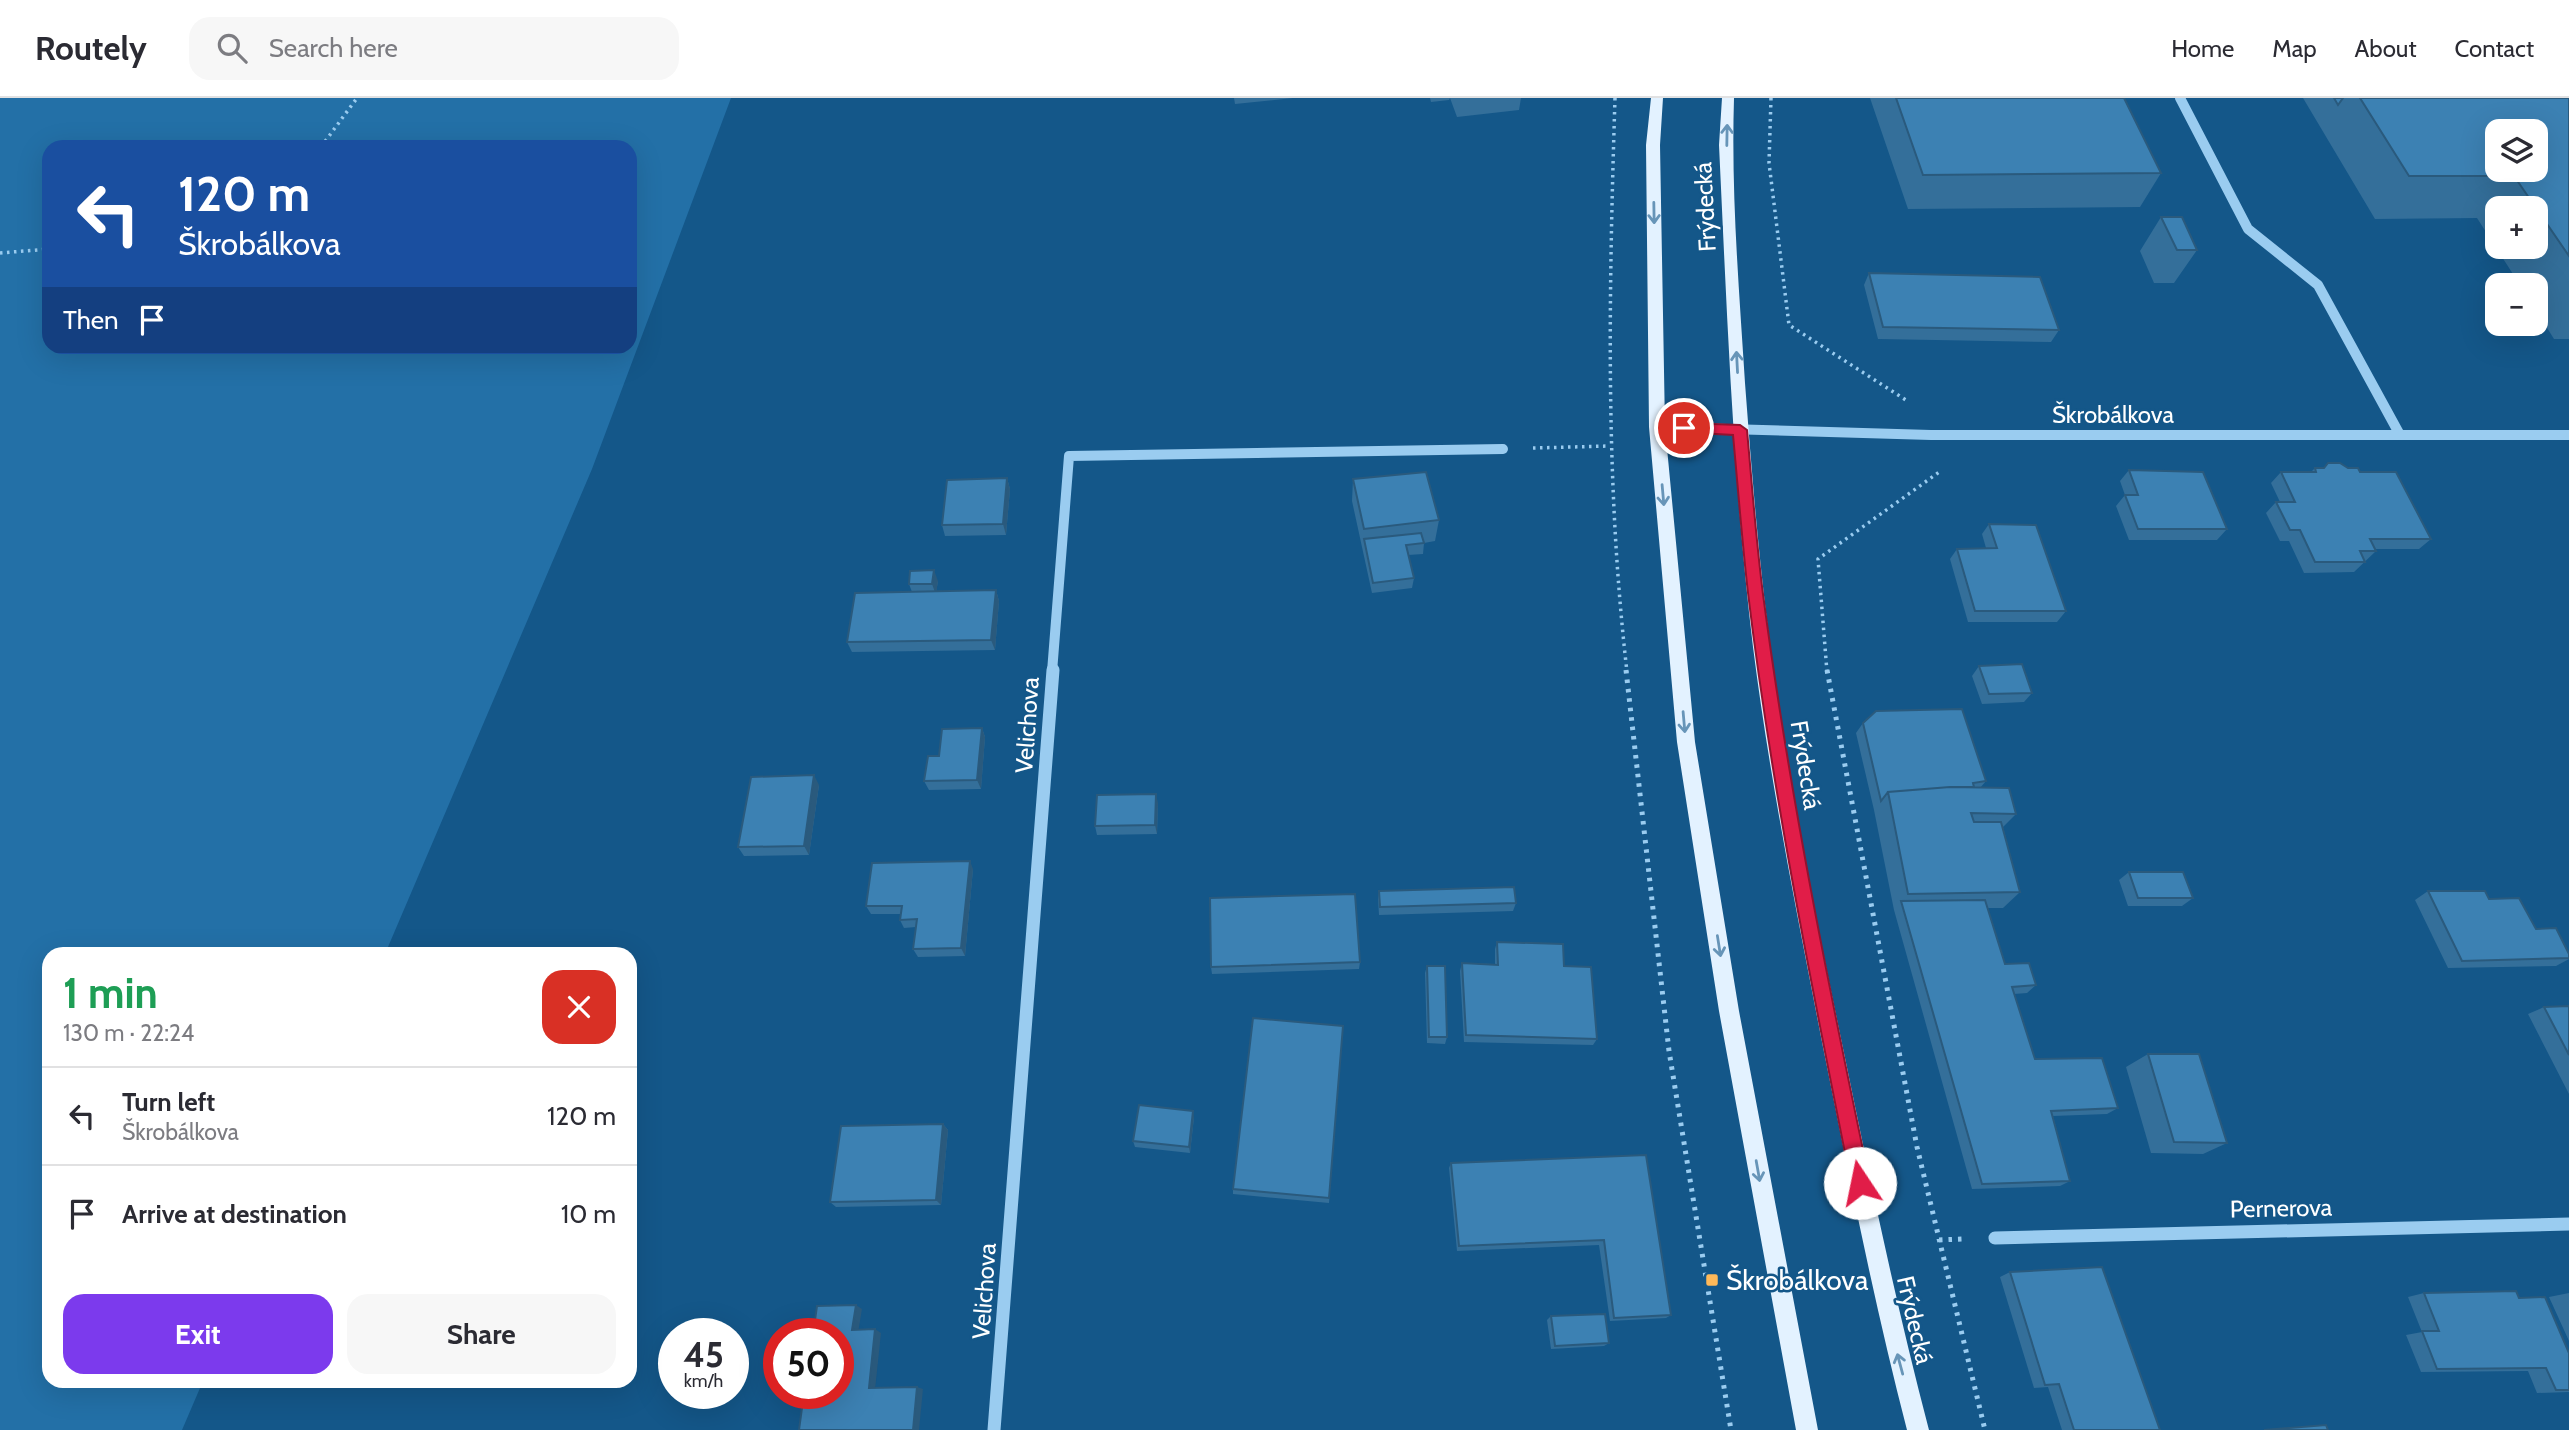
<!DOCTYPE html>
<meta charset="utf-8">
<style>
:root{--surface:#fff;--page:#f7f7f7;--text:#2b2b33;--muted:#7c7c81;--line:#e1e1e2;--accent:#7c3aed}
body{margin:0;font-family:Cabin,sans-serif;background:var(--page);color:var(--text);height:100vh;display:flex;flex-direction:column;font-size:26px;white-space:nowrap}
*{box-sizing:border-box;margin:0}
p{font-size:23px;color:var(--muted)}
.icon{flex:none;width:38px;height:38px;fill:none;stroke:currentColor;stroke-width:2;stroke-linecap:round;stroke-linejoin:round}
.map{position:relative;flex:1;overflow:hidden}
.sheet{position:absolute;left:42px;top:849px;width:595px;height:441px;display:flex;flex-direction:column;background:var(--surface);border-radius:21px;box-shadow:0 7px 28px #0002}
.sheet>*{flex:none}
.guide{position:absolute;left:42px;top:42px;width:595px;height:214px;border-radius:21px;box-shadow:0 7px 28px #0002;background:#1a4fa0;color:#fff;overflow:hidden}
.tools{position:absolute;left:2485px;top:21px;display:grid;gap:14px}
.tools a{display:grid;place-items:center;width:63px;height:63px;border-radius:14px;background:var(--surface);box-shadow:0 7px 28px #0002;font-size:35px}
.speed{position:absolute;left:658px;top:1220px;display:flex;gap:14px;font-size:35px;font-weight:700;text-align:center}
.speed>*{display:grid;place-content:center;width:91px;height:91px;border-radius:50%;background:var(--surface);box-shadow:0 7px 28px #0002;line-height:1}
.speed small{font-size:18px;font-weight:400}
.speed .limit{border:10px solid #d22;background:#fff;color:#111}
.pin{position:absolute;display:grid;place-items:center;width:60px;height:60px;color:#fff;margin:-30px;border:4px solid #fff;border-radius:50%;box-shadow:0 2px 7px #0007}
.me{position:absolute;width:77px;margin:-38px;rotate:349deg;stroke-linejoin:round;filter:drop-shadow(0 0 5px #0008)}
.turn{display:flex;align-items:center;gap:24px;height:147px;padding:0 21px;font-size:32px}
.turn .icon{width:91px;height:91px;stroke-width:2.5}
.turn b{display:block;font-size:49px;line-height:60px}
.then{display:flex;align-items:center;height:66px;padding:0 21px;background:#0003;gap:14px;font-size:26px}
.round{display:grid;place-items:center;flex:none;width:74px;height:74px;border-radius:21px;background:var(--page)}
.overview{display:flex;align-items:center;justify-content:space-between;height:119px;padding:0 21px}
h1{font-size:42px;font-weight:700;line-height:52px;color:#1e9e55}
.cta{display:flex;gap:14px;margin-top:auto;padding:14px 21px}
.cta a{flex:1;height:80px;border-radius:21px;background:var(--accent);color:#fff;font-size:28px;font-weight:700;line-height:80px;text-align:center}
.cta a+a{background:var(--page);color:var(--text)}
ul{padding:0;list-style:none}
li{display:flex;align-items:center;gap:21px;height:98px;padding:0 21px;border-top:2px solid var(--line)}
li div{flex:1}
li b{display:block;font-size:26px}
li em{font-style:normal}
header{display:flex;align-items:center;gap:42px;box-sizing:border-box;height:98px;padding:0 35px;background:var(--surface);border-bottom:2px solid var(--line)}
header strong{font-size:33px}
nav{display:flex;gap:38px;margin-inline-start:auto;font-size:24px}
.search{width:490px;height:63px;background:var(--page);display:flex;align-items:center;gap:18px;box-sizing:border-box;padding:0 24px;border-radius:21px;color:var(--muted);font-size:26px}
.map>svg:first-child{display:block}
.green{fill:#2370a7;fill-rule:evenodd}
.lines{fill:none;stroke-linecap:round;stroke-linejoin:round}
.path-far1{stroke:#9accf0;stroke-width:3.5;stroke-dasharray:2.5 4.5;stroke-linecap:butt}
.path{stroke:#9accf0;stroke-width:5;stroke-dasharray:3.5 6;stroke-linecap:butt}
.minor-far1{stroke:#9accf0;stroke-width:10}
.minor{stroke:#9accf0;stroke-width:13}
.major{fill:#e3f2ff;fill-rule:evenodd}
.wall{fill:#346f9a;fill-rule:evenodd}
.shaded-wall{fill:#2a5a7d}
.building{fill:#3c81b3;stroke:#2a5a7d;stroke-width:2;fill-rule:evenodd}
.oneway{stroke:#6795b8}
.route{fill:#e11d48;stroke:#92132f;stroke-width:2}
.poi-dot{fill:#ffb959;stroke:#145789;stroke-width:2.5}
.labels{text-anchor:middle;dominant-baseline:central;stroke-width:5;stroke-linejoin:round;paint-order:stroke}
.street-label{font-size:24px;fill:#fff;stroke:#145789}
.near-poi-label{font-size:28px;fill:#fff;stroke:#145789;text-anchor:start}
</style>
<header>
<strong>Routely</strong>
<div class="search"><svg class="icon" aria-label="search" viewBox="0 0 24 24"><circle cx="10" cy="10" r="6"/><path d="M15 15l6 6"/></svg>Search here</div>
<nav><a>Home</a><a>Map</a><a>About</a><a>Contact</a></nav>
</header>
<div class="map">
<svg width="2569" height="1332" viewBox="0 0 2569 1332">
<rect width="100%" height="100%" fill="#145789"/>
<path class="green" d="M 0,0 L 731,0 L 592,371 L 385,856 L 49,856 L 49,1283 L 203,1283 L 182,1332 L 0,1332 ZM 49,49 L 630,49 L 630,248 L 49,248 Z"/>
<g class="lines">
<path class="path-far1" d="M 1615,0 C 1609,192 1605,383 1627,574
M 1771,0 L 1769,65 L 1789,227 L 1909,304
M 321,49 L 357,0
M 0,155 L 49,151
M 1533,350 L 1610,348
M 1827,574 L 1818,461 L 1942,372"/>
<path class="path" d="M 1626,572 L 1669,953 L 1731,1332
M 1827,572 L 1917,1049 L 1985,1332
M 1939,1142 L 1963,1141"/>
<path class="minor-far1" d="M 2180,0 L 2248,131 L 2318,187 L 2400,337
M 1657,329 L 1931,337 L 2569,337
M 1052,574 L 1069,358 L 1503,351"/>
<path class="minor" d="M 1995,1140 L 2569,1126
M 994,1332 L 1053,572"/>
<path class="major" d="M 1651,0 L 1663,0 L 1660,47 L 1665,329 L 1695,644 L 1739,913 L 1818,1332 L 1796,1332 L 1719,913 L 1677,644 L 1649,329 L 1646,47 Z
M 1722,0 L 1734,0 C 1731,95 1739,190 1745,285 C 1753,393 1762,501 1779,608 C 1796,725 1820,840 1844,955 C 1870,1081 1896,1207 1929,1332 L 1907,1332 C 1874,1205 1849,1077 1823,949 C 1797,816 1770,683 1753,549 C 1733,383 1727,215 1719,47 Z"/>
</g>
<path class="wall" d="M 1234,0 L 1293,0 L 1235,6 Z
M 1430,0 L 1450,0 L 1449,2 L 1431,4 Z
M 1450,0 L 1521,0 L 1519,12 L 1457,19 Z
M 1870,0 L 2124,0 L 2161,75 L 2140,109 L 1908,111 Z
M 2303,0 L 2569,0 L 2569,241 L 2554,241 L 2536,212 L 2536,187 L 2520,187 L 2477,120 L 2375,121 ZM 2497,110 L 2536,110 L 2536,149 L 2497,149 Z
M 2161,119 L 2197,152 L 2174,185 L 2154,185 L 2140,153 Z
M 1869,175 L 2059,232 L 2051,244 L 1878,241 L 1864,187 Z
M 2328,365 L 2348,370 L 2360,374 L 2431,441 L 2419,451 L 2375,451 L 2376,453 L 2354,474 L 2304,475 L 2289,443 L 2280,443 L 2266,415 L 2276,404 L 2280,404 L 2271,385 L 2281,374 L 2311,374 L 2315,370 L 2324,370 Z
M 2129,372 L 2227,431 L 2217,442 L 2129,442 L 2116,408 L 2125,397 L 2120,383 Z
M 1007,380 L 1010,391 L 1006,437 L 945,438 L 942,427 Z
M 1353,381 L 1439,422 L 1435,443 L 1424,445 L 1423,456 L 1408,457 L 1414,480 L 1412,490 L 1372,495 L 1352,403 Z
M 1989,426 L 2066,513 L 2057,524 L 1968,524 L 1950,461 L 1957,451 L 1986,450 L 1982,436 Z
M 938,483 L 936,494 L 996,492 L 999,503 L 995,552 L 852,554 L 847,544 L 912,494 L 909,486 Z
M 1979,568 L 2032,595 L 2024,604 L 1982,606 L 1972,578 Z
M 1863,625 L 1986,683 L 1980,690 L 2016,716 L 2003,729 L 2020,794 L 2003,810 L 1987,810 L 2005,866 L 2036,887 L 2027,895 L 2014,896 L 2035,961 L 2118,1010 L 2107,1016 L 2053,1018 L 2070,1083 L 2060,1088 L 1972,1091 L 1894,812 L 1874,712 L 1856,635 Z
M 982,630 L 985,639 L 981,691 L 929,692 L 924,683 L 939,658 Z
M 819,687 L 809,757 L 744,758 L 738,749 Z
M 1158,705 L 1157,736 L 1097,737 L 1095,728 Z
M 973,771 L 965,858 L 918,859 L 913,851 L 916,829 L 904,830 L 900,822 L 901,816 L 871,816 L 866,808 Z
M 2129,774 L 2193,800 L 2182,808 L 2128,808 L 2119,782 Z
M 1379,793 L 1516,805 L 1513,813 L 1379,817 L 1378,801 Z
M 2428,793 L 2489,801 L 2536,831 L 2569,856 L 2569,861 L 2556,868 L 2448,870 L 2415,802 Z
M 1497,844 L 1564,868 L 1597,941 L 1593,947 L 1464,944 L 1460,873 L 1462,865 L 1495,866 L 1495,851 Z
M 1360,864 L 1359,871 L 1212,876 L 1211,869 Z
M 1427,868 L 1447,939 L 1445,946 L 1427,945 L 1425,875 Z
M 2569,908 L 2569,996 L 2528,916 L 2544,909 Z
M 1343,928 L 1329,1105 L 1233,1096 L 1233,1091 Z
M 2148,956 L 2227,1045 L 2203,1056 L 2151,1055 L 2126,969 Z
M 1194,1019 L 1190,1055 L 1135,1049 L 1133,1043 Z
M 943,1026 L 948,1032 L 941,1107 L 836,1109 L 830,1104 Z
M 1646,1057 L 1671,1217 L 1666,1220 L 1610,1223 L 1599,1147 L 1457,1153 L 1449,1070 L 1451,1065 Z
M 2010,1174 L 2160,1332 L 2062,1332 L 2048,1289 L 2034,1290 L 2000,1179 Z
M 2424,1195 L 2519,1200 L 2569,1255 L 2569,1294 L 2537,1295 L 2528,1273 L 2421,1274 L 2406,1237 L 2422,1234 L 2408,1199 Z
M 2569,1195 L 2569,1243 L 2549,1199 Z
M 1551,1218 L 1609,1245 L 1604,1248 L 1551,1251 L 1547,1222 Z"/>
<path class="shaded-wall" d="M 1007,380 L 1010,391 L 1006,437 L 1003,426 Z
M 934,472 L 938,483 L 936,497 L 932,486 Z
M 996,492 L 999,503 L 995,552 L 991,542 Z
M 982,630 L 985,639 L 981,691 L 977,682 Z
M 814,677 L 819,687 L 809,757 L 804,748 Z
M 1156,696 L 1158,705 L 1157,736 L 1155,727 Z
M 970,763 L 973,771 L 965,858 L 961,850 Z
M 1193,1013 L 1194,1019 L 1190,1055 L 1189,1049 Z
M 943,1026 L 948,1032 L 941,1107 L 936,1102 Z
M 856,1207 L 862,1211 L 858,1235 L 852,1232 Z
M 875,1231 L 881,1235 L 875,1292 L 869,1290 Z
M 917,1289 L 923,1291 L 919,1332 L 913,1332 Z"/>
<path class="building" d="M 1896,0 L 2124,0 L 2161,75 L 1923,77 Z
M 2334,0 L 2343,0 L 2338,7 Z
M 2360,0 L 2569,0 L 2569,158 L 2514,78 L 2409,78 ZM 2497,33 L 2536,33 L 2536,72 L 2497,72 Z
M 2161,119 L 2182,119 L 2197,152 L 2177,152 Z
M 1869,175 L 2040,179 L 2059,232 L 1883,229 Z
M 2328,365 L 2340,365 L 2348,370 L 2358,370 L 2360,374 L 2396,374 L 2431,441 L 2370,441 L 2376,453 L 2360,453 L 2365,464 L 2315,464 L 2300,432 L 2290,432 L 2276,404 L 2295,404 L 2281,374 L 2316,374 L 2315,370 L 2324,370 Z
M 2129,372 L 2203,374 L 2227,431 L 2138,431 L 2125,397 L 2138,397 Z
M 1426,374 L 1439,422 L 1364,431 L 1353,381 Z
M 1007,380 L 1003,426 L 942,427 L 947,382 Z
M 1989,426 L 2036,427 L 2066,513 L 1975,513 L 1957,451 L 1997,450 Z
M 1421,435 L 1424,445 L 1406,447 L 1414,480 L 1373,485 L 1364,441 Z
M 934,472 L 932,486 L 909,486 L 910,473 Z
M 996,492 L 991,542 L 847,544 L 855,495 Z
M 2022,566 L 2032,595 L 1989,596 L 1979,568 Z
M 1962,611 L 1986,683 L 1973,685 L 1974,689 L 1950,689 L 1888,694 L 1881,703 L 1863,625 L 1876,613 Z
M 982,630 L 977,682 L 924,683 L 928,658 L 939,658 L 942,631 Z
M 814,677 L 804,748 L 738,749 L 751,679 Z
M 1950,689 L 2009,690 L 2016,716 L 1971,715 L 1974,724 L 2001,724 L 2020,794 L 1908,796 L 1888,694 Z
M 1156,696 L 1155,727 L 1095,728 L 1097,697 Z
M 970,763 L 961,850 L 913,851 L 917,821 L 900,822 L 902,808 L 866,808 L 872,765 Z
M 2129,774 L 2183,774 L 2193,800 L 2138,800 Z
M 1514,789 L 1516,805 L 1380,809 L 1379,793 Z
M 2428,793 L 2485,793 L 2489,801 L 2519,800 L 2536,831 L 2556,830 L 2569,856 L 2569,860 L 2462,863 Z
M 1355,796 L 1360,864 L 1211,869 L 1210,800 Z
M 1985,802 L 2005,866 L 2029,865 L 2036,887 L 2012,889 L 2035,961 L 2102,960 L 2118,1010 L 2051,1013 L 2070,1083 L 1982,1086 L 1901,803 Z
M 1497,844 L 1563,846 L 1564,868 L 1591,869 L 1597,941 L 1466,937 L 1462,865 L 1498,867 Z
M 1427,868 L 1445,868 L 1447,939 L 1429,939 Z
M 2569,908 L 2569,957 L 2544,909 Z
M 1253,920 L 1343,928 L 1329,1100 L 1233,1091 Z
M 2148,956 L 2199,956 L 2227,1045 L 2174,1044 Z
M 1139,1007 L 1193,1013 L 1189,1049 L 1133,1043 Z
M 943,1026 L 936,1102 L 830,1104 L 841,1028 Z
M 1646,1057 L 1671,1217 L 1614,1220 L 1604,1142 L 1459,1148 L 1451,1065 Z
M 2102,1169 L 2160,1332 L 2074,1332 L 2059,1286 L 2045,1287 L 2010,1174 Z
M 2516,1193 L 2519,1200 L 2545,1199 L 2569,1255 L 2569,1292 L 2556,1292 L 2546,1270 L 2437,1271 L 2422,1233 L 2439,1233 L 2424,1195 Z
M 856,1207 L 852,1232 L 875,1231 L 869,1290 L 917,1289 L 913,1332 L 799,1332 L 804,1295 L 838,1295 L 838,1236 L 813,1236 L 817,1208 Z
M 1605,1216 L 1609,1245 L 1555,1248 L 1551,1218 Z
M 2326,1327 L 2328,1332 L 2264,1332 Z"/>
<defs><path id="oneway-shaft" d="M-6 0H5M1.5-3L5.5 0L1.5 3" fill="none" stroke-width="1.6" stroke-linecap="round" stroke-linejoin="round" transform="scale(1.75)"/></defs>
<g class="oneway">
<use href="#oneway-shaft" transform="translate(1727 37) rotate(-89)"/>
<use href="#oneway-shaft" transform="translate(1654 115) rotate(89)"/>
<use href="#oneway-shaft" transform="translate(1737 264) rotate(-93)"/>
<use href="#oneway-shaft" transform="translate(1663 397) rotate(85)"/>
<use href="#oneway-shaft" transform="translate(1684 624) rotate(85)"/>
<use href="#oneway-shaft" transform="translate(1719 848) rotate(81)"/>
<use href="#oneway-shaft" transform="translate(1758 1073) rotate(80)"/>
<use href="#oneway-shaft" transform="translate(1900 1266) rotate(-105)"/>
</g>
<path class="route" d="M 1684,325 L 1740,327 L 1747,332 C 1752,387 1756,442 1763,496 C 1789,694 1829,890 1870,1085 L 1867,1092 L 1860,1094 L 1854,1092 L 1851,1085 C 1812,889 1772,694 1748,495 C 1742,443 1738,390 1733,337 L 1680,334 L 1678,330 Z"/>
<rect class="poi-dot" x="1705" y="1175" width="14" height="14" rx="3.5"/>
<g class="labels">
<g class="street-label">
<text transform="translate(1705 109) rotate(-93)">Frýdecká</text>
<text x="2113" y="316">Škrobálkova</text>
<text transform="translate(1027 627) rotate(-86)">Velichova</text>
<text transform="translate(1806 667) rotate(81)">Frýdecká</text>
<text transform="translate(2281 1110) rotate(-1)">Pernerova</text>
<text transform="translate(984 1193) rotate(-86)">Velichova</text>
<text transform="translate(1915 1222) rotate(77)">Frýdecká</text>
</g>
<g class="near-poi-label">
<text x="1726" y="1182">Škrobálkova</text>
</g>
</g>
</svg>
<div class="tools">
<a><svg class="icon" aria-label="layers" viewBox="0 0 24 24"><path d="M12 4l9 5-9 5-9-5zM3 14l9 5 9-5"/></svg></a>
<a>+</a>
<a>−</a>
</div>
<div class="speed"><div>45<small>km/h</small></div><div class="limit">50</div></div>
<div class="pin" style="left:1684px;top:330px;background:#d93025"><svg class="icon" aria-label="arrive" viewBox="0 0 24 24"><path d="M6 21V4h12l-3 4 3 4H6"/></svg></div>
<svg class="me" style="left:1860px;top:1085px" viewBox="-20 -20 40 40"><circle r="19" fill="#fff"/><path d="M0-13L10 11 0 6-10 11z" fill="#e11d48"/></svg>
<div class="guide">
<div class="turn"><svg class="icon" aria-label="left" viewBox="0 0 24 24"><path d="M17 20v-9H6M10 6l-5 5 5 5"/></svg><div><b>120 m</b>Škrobálkova</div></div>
<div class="then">Then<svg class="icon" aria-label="arrive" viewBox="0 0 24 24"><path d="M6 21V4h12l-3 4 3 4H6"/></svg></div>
</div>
<section class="sheet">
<div class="overview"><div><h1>1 min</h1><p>130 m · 22:24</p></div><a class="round" style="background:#d93025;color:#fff"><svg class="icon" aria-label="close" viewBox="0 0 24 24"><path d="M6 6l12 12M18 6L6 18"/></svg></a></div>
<ul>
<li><svg class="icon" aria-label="left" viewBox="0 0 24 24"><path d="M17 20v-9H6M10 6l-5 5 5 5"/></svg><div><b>Turn left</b><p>Škrobálkova</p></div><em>120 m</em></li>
<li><svg class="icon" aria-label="arrive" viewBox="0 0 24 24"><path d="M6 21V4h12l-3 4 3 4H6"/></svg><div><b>Arrive at destination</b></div><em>10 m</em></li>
</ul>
<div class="cta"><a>Exit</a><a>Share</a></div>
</section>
</div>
